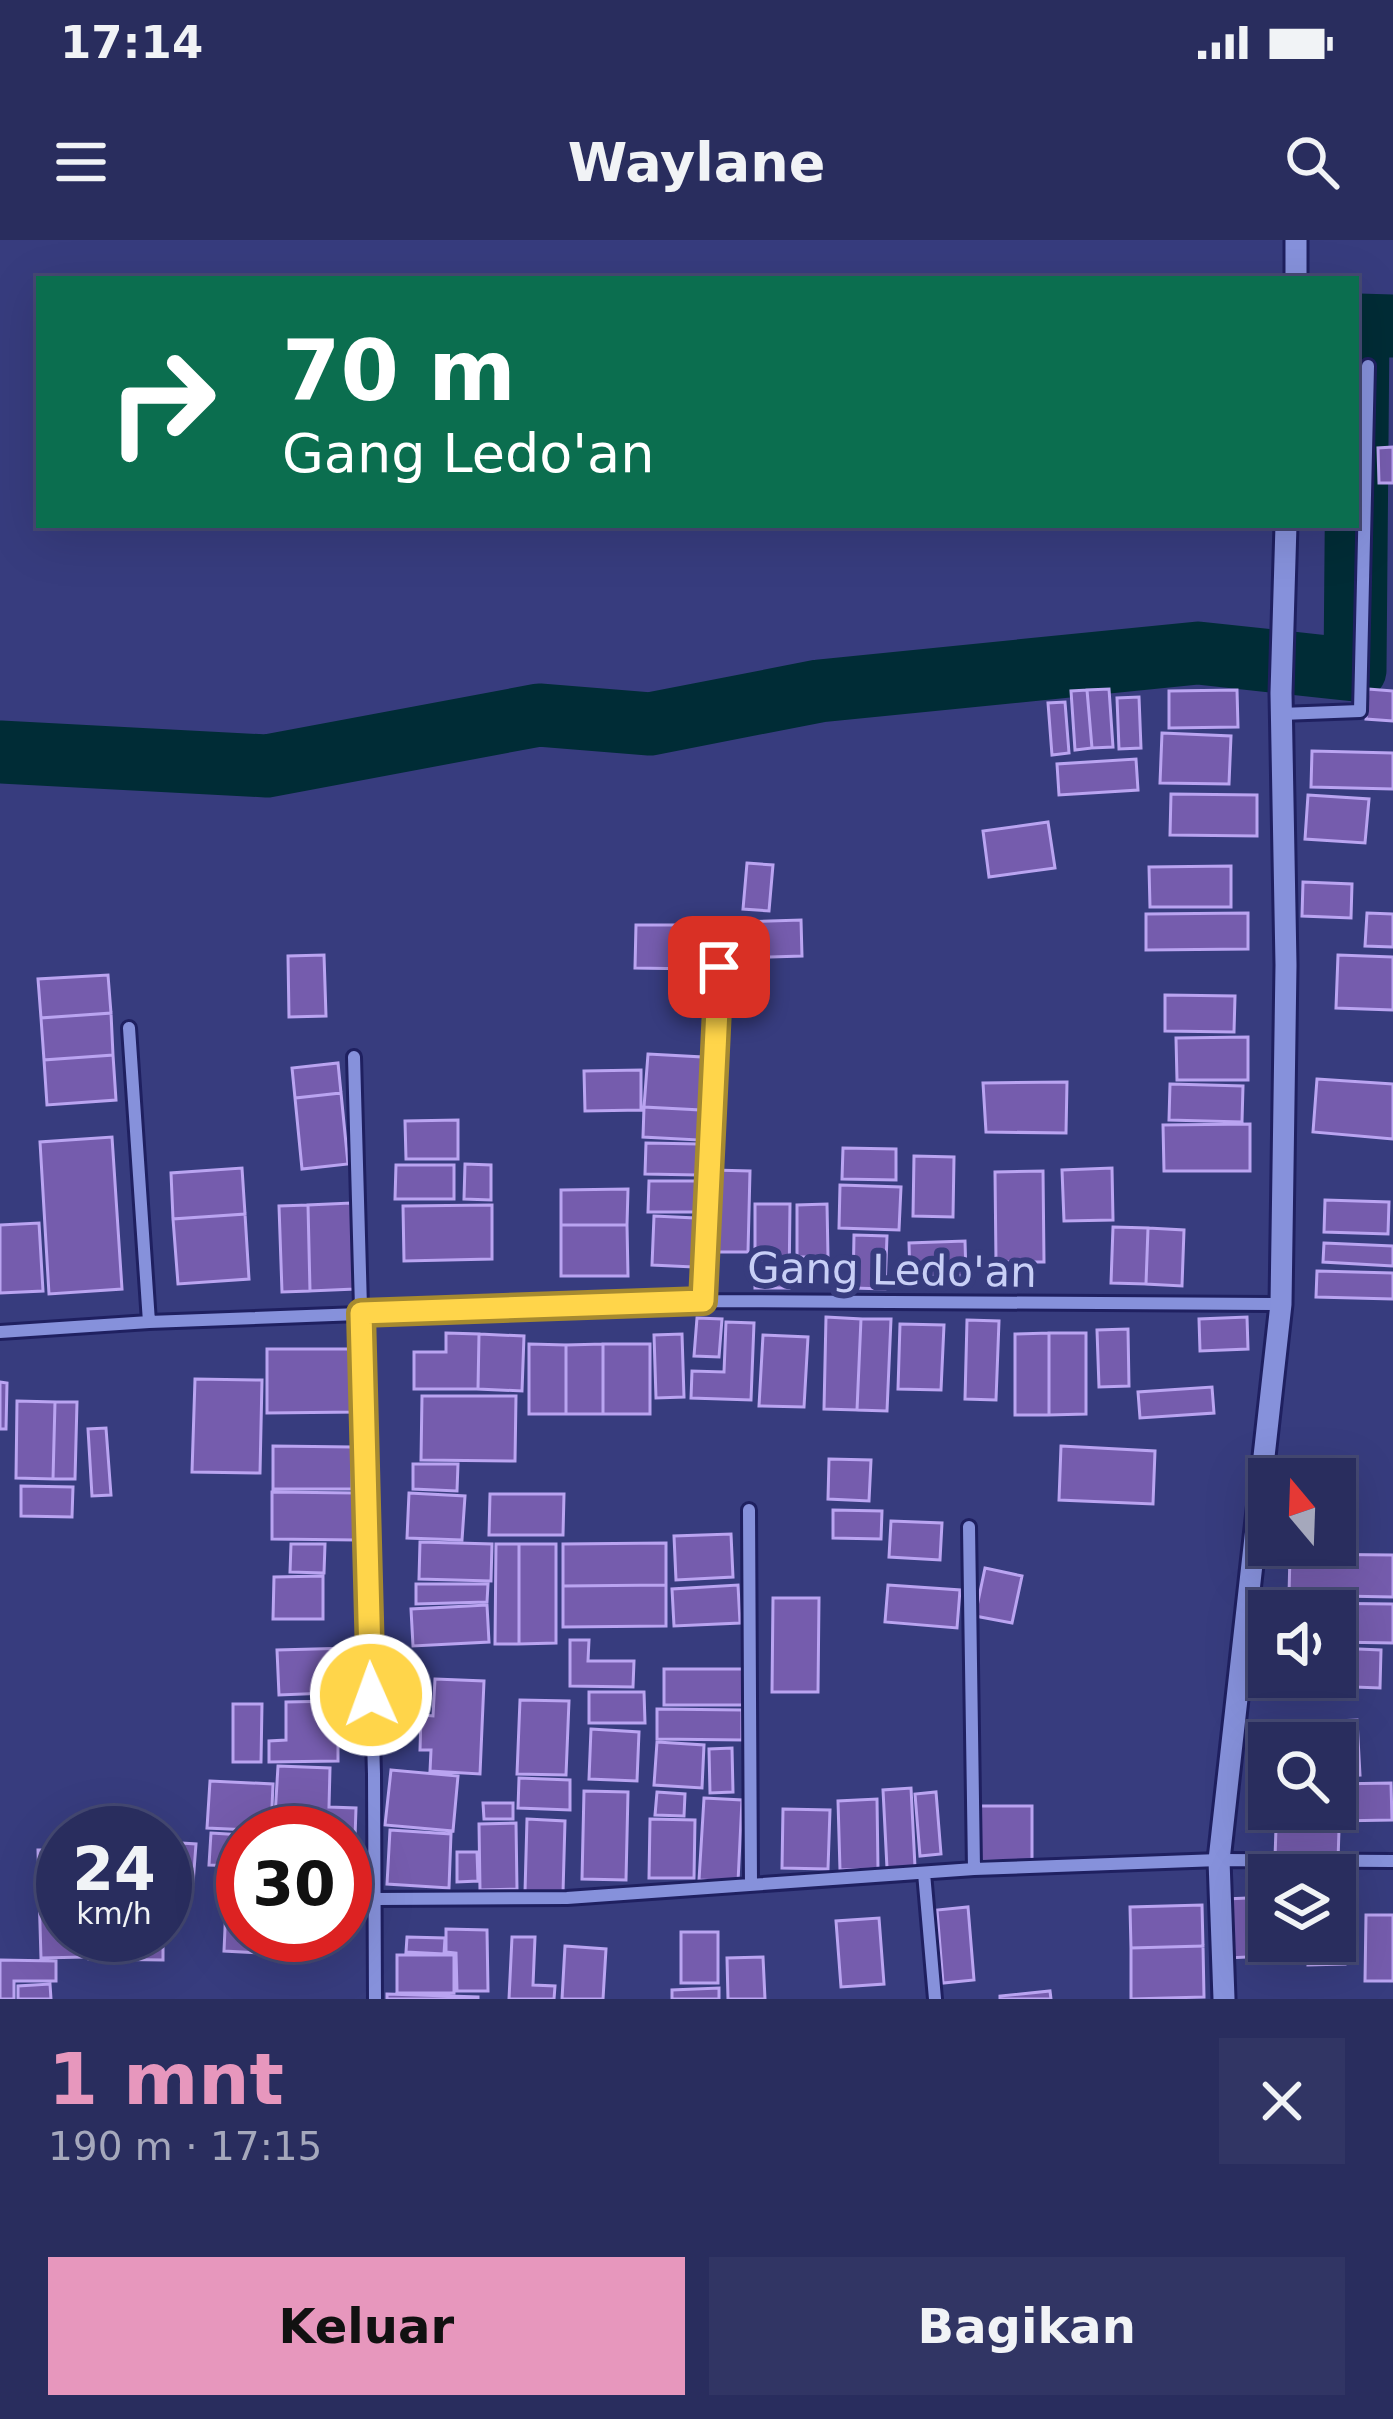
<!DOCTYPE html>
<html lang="id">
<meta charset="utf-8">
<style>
:root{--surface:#292d5e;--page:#313564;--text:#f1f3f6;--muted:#a5a8bc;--line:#454973;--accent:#e797bd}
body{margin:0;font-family:"DejaVu Sans",sans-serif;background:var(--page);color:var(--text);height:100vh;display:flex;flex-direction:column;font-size:45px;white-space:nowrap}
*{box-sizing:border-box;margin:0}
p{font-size:39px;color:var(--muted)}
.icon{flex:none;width:66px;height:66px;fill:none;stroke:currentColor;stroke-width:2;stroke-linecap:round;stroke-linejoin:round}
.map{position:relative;height:1759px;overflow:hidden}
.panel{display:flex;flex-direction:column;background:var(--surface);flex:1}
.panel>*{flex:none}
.guide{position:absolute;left:36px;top:36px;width:1323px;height:252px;border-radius:0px;box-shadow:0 12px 48px #0002,0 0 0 3px var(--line);background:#0b6e4f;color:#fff;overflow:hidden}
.needle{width:78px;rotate:341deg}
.fabs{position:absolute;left:1248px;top:1218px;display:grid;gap:24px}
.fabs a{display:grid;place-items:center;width:108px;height:108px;border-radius:0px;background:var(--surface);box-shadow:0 12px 48px #0002,0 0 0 3px var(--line);font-size:60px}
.speed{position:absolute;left:36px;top:1566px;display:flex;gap:24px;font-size:60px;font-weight:700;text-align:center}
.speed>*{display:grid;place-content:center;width:156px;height:156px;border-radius:50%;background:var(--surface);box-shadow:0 12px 48px #0002,0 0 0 3px var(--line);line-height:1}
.speed small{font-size:30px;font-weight:400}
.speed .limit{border:18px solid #d22;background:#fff;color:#111}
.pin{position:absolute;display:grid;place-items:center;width:102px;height:102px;color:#fff;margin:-51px;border-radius:24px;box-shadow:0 6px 18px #0006}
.me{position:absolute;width:132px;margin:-66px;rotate:358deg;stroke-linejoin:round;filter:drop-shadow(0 0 9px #0008)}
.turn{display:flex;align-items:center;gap:42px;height:252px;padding:0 48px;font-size:54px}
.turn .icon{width:156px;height:156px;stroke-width:2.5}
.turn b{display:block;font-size:84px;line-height:102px}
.round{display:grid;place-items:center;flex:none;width:126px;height:126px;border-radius:0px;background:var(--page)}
.overview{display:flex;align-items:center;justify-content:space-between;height:204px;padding:0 48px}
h1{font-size:72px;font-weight:600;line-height:90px;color:var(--accent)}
.cta{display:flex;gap:24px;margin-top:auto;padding:24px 48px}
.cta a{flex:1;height:138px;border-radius:0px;background:var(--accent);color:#111;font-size:48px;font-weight:600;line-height:138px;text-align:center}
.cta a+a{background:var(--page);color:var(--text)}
.status{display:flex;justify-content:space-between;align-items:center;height:84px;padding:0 60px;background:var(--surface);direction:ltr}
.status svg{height:33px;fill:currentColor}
header{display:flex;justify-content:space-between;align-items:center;height:156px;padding:0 48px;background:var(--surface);font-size:54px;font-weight:600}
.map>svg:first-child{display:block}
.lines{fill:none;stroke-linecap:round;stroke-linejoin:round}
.river{stroke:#002c36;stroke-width:63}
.building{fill:#755cad;stroke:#baa4f1;stroke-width:3}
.minor-casing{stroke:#1f2060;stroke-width:18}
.tertiary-casing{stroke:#1f2060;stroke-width:27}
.minor{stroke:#8691db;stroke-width:12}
.tertiary{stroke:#8691db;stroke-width:21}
.route-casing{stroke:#a68a30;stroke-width:30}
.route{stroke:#ffd54a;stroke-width:21}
.labels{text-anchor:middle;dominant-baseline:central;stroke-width:12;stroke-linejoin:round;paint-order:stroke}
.street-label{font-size:42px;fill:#c8cff6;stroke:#373c7e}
</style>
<div class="status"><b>17:14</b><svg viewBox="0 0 49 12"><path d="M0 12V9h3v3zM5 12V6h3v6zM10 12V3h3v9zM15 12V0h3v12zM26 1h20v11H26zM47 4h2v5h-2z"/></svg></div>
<header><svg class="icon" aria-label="menu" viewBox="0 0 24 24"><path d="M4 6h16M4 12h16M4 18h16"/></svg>Waylane<svg class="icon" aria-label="search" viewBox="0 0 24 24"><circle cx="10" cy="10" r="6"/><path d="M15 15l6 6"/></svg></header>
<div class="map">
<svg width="1393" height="1759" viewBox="0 0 1393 1759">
<rect width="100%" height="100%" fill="#373c7e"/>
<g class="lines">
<path class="river" d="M 0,512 L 267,526 L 539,475 L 650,484 L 819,451 L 1198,413 L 1355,430 L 1358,85 L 1393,86"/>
</g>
<path class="building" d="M 1393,207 L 1393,243 L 1379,243 L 1378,208 Z
M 1109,449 L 1113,507 L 1092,508 L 1087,450 Z
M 1368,449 L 1393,451 L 1393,481 L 1366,479 Z
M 1087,450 L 1092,508 L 1075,510 L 1071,451 Z
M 1237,450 L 1238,487 L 1169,488 L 1169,451 Z
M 1139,457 L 1141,508 L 1119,509 L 1117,458 Z
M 1065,462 L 1069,513 L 1052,515 L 1048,463 Z
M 1162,493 L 1231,496 L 1229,544 L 1160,543 Z
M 1312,511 L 1393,513 L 1393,549 L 1311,547 Z
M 1136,519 L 1138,550 L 1059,555 L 1057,524 Z
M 1171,554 L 1257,555 L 1257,596 L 1170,595 Z
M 1308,555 L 1369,559 L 1365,603 L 1305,599 Z
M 1048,582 L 1055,628 L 989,637 L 983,591 Z
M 747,623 L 773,625 L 769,671 L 743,669 Z
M 1231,626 L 1231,667 L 1150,667 L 1149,627 Z
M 1303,642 L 1352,644 L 1351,678 L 1302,676 Z
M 1248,673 L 1248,709 L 1146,710 L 1146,674 Z
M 1367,673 L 1393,674 L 1393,707 L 1365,706 Z
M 801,680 L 802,716 L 742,718 L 741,682 Z
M 636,685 L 699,685 L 697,729 L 635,728 Z
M 324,715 L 326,776 L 289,777 L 288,716 Z
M 1338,715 L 1393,717 L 1393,770 L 1336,768 Z
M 108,735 L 111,773 L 41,778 L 38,739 Z
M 1165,755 L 1235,756 L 1234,792 L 1165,791 Z
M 111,773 L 113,815 L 44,820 L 41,778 Z
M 1248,797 L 1248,840 L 1177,840 L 1176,798 Z
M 648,814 L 702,817 L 700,870 L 644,867 Z
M 113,815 L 116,860 L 47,865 L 44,820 Z
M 338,823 L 341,853 L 295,858 L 292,828 Z
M 641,830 L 641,870 L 585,871 L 584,831 Z
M 1317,839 L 1393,844 L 1393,899 L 1313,892 Z
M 1067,842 L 1066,893 L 986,892 L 983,843 Z
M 1170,844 L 1243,846 L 1242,882 L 1169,880 Z
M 341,853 L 348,924 L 302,929 L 295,858 Z
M 644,867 L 700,870 L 698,900 L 643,897 Z
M 458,880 L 458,919 L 406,919 L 405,881 Z
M 1250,884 L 1250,931 L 1164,931 L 1163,885 Z
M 112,897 L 122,1049 L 49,1054 L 40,902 Z
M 646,903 L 699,904 L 698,935 L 645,934 Z
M 843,908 L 896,909 L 896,940 L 842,939 Z
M 914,916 L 954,917 L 953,977 L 913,976 Z
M 465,924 L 491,925 L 491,960 L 464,959 Z
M 396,925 L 454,925 L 454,959 L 395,959 Z
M 242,928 L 245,974 L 173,979 L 171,933 Z
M 1112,928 L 1113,980 L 1064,981 L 1062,930 Z
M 712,930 L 750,931 L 748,1012 L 710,1012 Z
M 1043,931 L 1044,1022 L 996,1022 L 995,932 Z
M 649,941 L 696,941 L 695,972 L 648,972 Z
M 840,945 L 901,947 L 899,990 L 839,988 Z
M 628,949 L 627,985 L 561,985 L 561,950 Z
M 1325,960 L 1389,962 L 1388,994 L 1324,992 Z
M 351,963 L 355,1049 L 310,1051 L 308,965 Z
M 755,964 L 790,964 L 789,1048 L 755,1048 Z
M 827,964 L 828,1017 L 797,1017 L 797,965 Z
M 308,965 L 310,1051 L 282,1052 L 279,966 Z
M 492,965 L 492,1019 L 404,1021 L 403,966 Z
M 245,974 L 249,1039 L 178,1044 L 173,979 Z
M 654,976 L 695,978 L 693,1027 L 652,1025 Z
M 39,983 L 43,1051 L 0,1053 L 0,985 Z
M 561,985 L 627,985 L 628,1036 L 561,1036 Z
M 1113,987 L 1148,988 L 1146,1044 L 1111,1043 Z
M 1148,988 L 1184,990 L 1182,1046 L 1146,1044 Z
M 854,995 L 887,996 L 885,1049 L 853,1048 Z
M 965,1001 L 966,1035 L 910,1037 L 909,1003 Z
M 1324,1003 L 1393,1006 L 1393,1026 L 1323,1022 Z
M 1317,1031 L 1393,1033 L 1393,1059 L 1316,1057 Z
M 826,1077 L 861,1079 L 857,1170 L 824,1169 Z
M 1247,1077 L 1248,1109 L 1200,1111 L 1199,1079 Z
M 697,1078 L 722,1079 L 719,1117 L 694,1116 Z
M 861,1079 L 891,1079 L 887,1171 L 857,1170 Z
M 967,1080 L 999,1081 L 996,1160 L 965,1159 Z
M 726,1082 L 754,1083 L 751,1160 L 691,1158 L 692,1131 L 724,1132 Z
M 900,1084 L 944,1085 L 941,1150 L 898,1149 Z
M 1128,1089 L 1129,1146 L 1099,1147 L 1097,1090 Z
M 446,1093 L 479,1094 L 478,1149 L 414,1149 L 414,1112 L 446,1112 Z
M 1049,1093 L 1086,1093 L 1086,1174 L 1049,1175 Z
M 1049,1093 L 1049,1175 L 1015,1175 L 1015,1094 Z
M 479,1094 L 524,1096 L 522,1151 L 478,1149 Z
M 682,1094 L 684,1157 L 656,1158 L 654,1095 Z
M 763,1095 L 808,1097 L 804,1167 L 759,1166 Z
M 529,1104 L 566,1105 L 566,1174 L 529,1174 Z
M 603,1104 L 650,1104 L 650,1174 L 603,1174 Z
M 603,1104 L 603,1174 L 566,1174 L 566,1105 Z
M 267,1109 L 357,1109 L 357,1172 L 267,1173 Z
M 195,1139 L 262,1140 L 260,1233 L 192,1232 Z
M 0,1142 L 7,1143 L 6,1189 L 0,1189 Z
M 1212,1147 L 1214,1173 L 1140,1178 L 1138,1152 Z
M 422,1156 L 516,1156 L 515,1221 L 421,1220 Z
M 17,1161 L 55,1162 L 53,1239 L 16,1238 Z
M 55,1162 L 77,1162 L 75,1239 L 53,1239 Z
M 106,1188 L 111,1255 L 92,1256 L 88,1189 Z
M 273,1206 L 352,1207 L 352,1249 L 273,1249 Z
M 1061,1206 L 1155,1211 L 1153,1264 L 1059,1260 Z
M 829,1219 L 871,1220 L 869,1261 L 828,1259 Z
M 413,1224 L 458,1224 L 457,1251 L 413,1249 Z
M 21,1246 L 73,1247 L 72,1277 L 21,1276 Z
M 272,1252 L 356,1253 L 356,1300 L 272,1299 Z
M 409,1253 L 465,1256 L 462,1300 L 407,1298 Z
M 490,1254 L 564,1254 L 563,1295 L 489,1295 Z
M 833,1270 L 882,1271 L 881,1299 L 833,1298 Z
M 891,1281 L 942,1283 L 940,1320 L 889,1317 Z
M 731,1294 L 733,1337 L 676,1340 L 674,1296 Z
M 420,1302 L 492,1304 L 491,1341 L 419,1339 Z
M 666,1303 L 666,1345 L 563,1346 L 563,1304 Z
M 291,1304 L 325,1304 L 324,1333 L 290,1332 Z
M 496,1304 L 519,1304 L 519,1404 L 495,1404 Z
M 519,1304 L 556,1304 L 556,1403 L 519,1404 Z
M 1290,1314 L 1393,1315 L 1393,1357 L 1289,1355 Z
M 985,1328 L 1022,1336 L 1012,1383 L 975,1376 Z
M 323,1336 L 323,1379 L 273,1379 L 274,1337 Z
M 416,1344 L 488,1344 L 487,1362 L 416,1364 Z
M 666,1345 L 666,1386 L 563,1387 L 563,1346 Z
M 738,1345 L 740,1383 L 674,1386 L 672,1349 Z
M 888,1345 L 960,1350 L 957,1388 L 885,1382 Z
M 773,1358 L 819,1358 L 818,1452 L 772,1452 Z
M 1302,1363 L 1393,1364 L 1393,1403 L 1335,1402 L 1335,1371 L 1302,1371 Z
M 487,1365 L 489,1402 L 413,1406 L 411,1369 Z
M 570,1400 L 589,1400 L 588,1421 L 634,1421 L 633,1447 L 570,1446 Z
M 352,1408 L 353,1452 L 279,1455 L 277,1410 Z
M 1335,1408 L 1381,1410 L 1380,1448 L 1274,1444 L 1274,1437 L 1335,1437 Z
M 664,1429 L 745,1429 L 745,1465 L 664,1465 Z
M 435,1439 L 484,1441 L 480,1534 L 430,1531 L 431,1510 L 420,1510 L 421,1475 L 433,1476 Z
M 589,1452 L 644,1452 L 645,1483 L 589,1483 Z
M 520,1460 L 569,1461 L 566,1535 L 517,1534 Z
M 338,1461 L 338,1521 L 269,1522 L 269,1501 L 286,1500 L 286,1462 Z
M 233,1464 L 262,1464 L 261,1522 L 233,1522 Z
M 657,1469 L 742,1470 L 742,1500 L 657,1499 Z
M 1357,1480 L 1360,1535 L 1335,1536 L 1335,1503 L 1269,1503 L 1267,1539 L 1264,1484 Z
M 591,1489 L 639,1492 L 637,1541 L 589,1539 Z
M 657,1502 L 704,1505 L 702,1548 L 654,1545 Z
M 732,1508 L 733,1552 L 710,1553 L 709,1509 Z
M 278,1526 L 330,1528 L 329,1567 L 356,1568 L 354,1628 L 345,1628 L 345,1593 L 274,1593 Z
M 391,1530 L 458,1536 L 453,1591 L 385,1585 Z
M 519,1538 L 570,1540 L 570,1570 L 518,1568 Z
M 210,1541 L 273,1544 L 271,1591 L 207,1588 Z
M 1391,1543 L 1392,1580 L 1278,1582 L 1278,1569 L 1335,1569 L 1335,1544 Z
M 911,1548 L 915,1627 L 887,1628 L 883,1550 Z
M 584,1551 L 628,1552 L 626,1640 L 582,1639 Z
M 657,1552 L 685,1554 L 684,1576 L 655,1575 Z
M 936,1552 L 941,1614 L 920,1616 L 915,1554 Z
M 704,1558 L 742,1560 L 738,1642 L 699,1640 Z
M 877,1559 L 878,1629 L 840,1630 L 838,1561 Z
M 483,1563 L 513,1563 L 513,1579 L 484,1579 Z
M 974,1566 L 1032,1566 L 1032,1621 L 974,1621 Z
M 783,1569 L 830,1570 L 828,1629 L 782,1628 Z
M 527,1579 L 565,1581 L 563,1653 L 525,1652 Z
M 650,1579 L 695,1580 L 694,1638 L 649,1638 Z
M 516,1583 L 517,1649 L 480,1650 L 479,1584 Z
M 1276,1588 L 1339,1590 L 1338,1620 L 1275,1618 Z
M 390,1590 L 451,1594 L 449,1648 L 387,1644 Z
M 211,1593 L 243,1595 L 243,1626 L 209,1625 Z
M 165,1602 L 196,1604 L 193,1644 L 165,1642 Z
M 38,1610 L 63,1610 L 63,1646 L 39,1646 Z
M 457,1612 L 477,1612 L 478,1641 L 457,1642 Z
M 235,1628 L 243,1628 L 243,1663 L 235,1663 Z
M 39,1652 L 63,1652 L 63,1695 L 85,1695 L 85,1717 L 41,1718 Z
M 1269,1657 L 1269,1701 L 1303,1701 L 1304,1714 L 1228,1718 L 1226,1659 Z
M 1335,1658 L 1345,1658 L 1345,1724 L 1308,1725 L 1308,1701 L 1335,1701 Z
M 1202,1665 L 1203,1706 L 1131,1708 L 1130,1667 Z
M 226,1666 L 243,1667 L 243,1695 L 280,1695 L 279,1714 L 224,1711 Z
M 968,1667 L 974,1740 L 943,1743 L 937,1670 Z
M 1366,1675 L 1393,1675 L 1393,1741 L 1365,1741 Z
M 879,1678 L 884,1744 L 841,1747 L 836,1681 Z
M 446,1689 L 487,1690 L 488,1751 L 457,1751 L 456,1713 L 446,1712 Z
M 681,1692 L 718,1692 L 718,1743 L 681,1743 Z
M 89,1695 L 163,1695 L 163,1720 L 89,1719 Z
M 407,1697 L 445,1698 L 444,1714 L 406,1712 Z
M 512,1697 L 535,1697 L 533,1745 L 555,1746 L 554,1759 L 509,1759 Z
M 565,1706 L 606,1709 L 603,1759 L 562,1759 Z
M 1203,1706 L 1204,1757 L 1131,1759 L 1131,1708 Z
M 397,1715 L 454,1715 L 454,1753 L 397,1753 Z
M 763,1717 L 765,1759 L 728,1759 L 727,1718 Z
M 0,1720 L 56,1721 L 56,1741 L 14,1741 L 14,1759 L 0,1759 Z
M 50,1744 L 51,1759 L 18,1759 L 18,1746 Z
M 719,1748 L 719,1759 L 672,1759 L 672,1750 Z
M 1050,1751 L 1051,1759 L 1000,1759 L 1000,1756 Z
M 387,1754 L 478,1757 L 478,1759 L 387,1759 Z"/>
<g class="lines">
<g class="minor-casing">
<path id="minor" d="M 1281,474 L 1360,471 L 1368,126
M 129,788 L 149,1082
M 354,817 L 374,1534 L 375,1759
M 703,1061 L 719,727
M 0,1092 L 149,1082 L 703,1061 L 1281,1064
M 749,1270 L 751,1645
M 969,1287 L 974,1629
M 924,1633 L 935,1759
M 376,1659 L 567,1658 L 974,1629 L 1219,1620 L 1393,1621"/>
</g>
<g class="tertiary-casing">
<path id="tertiary" d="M 1296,39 L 1296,0
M 1224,1759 L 1219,1620 L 1281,1064 L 1286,725 L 1281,453 L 1286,285"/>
</g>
<use href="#minor" class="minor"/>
<use href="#tertiary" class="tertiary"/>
</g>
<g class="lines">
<g class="route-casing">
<path id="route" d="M 371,1455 L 361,1073 L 703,1061 L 719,727"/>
</g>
<use href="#route" class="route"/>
</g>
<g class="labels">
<g class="street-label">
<text transform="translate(892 1030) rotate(1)">Gang Ledo'an</text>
</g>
</g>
</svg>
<div class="fabs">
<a><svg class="needle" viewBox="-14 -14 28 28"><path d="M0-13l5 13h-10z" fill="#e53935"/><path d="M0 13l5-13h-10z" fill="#a5a8bc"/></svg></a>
<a><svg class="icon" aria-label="sound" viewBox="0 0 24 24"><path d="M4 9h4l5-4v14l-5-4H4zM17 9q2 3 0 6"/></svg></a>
<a><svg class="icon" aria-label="search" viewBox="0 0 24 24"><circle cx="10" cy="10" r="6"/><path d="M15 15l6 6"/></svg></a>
<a><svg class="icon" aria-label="layers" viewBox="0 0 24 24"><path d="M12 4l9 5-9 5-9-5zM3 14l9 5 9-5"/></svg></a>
</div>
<div class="speed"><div>24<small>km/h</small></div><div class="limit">30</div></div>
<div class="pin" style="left:719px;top:727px;background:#d93025"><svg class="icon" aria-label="arrive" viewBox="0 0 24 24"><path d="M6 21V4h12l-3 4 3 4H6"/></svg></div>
<svg class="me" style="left:371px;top:1455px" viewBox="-20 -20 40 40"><circle r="17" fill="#ffd54a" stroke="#fff" stroke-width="3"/><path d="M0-11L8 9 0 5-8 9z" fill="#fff"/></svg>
<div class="guide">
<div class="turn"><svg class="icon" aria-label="right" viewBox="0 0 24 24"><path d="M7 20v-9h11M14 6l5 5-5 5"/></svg><div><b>70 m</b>Gang Ledo'an</div></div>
</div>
</div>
<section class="panel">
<div class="overview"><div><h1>1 mnt</h1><p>190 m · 17:15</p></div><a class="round"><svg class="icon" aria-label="close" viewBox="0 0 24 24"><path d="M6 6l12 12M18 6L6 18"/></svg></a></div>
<div class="cta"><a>Keluar</a><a>Bagikan</a></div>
</section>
